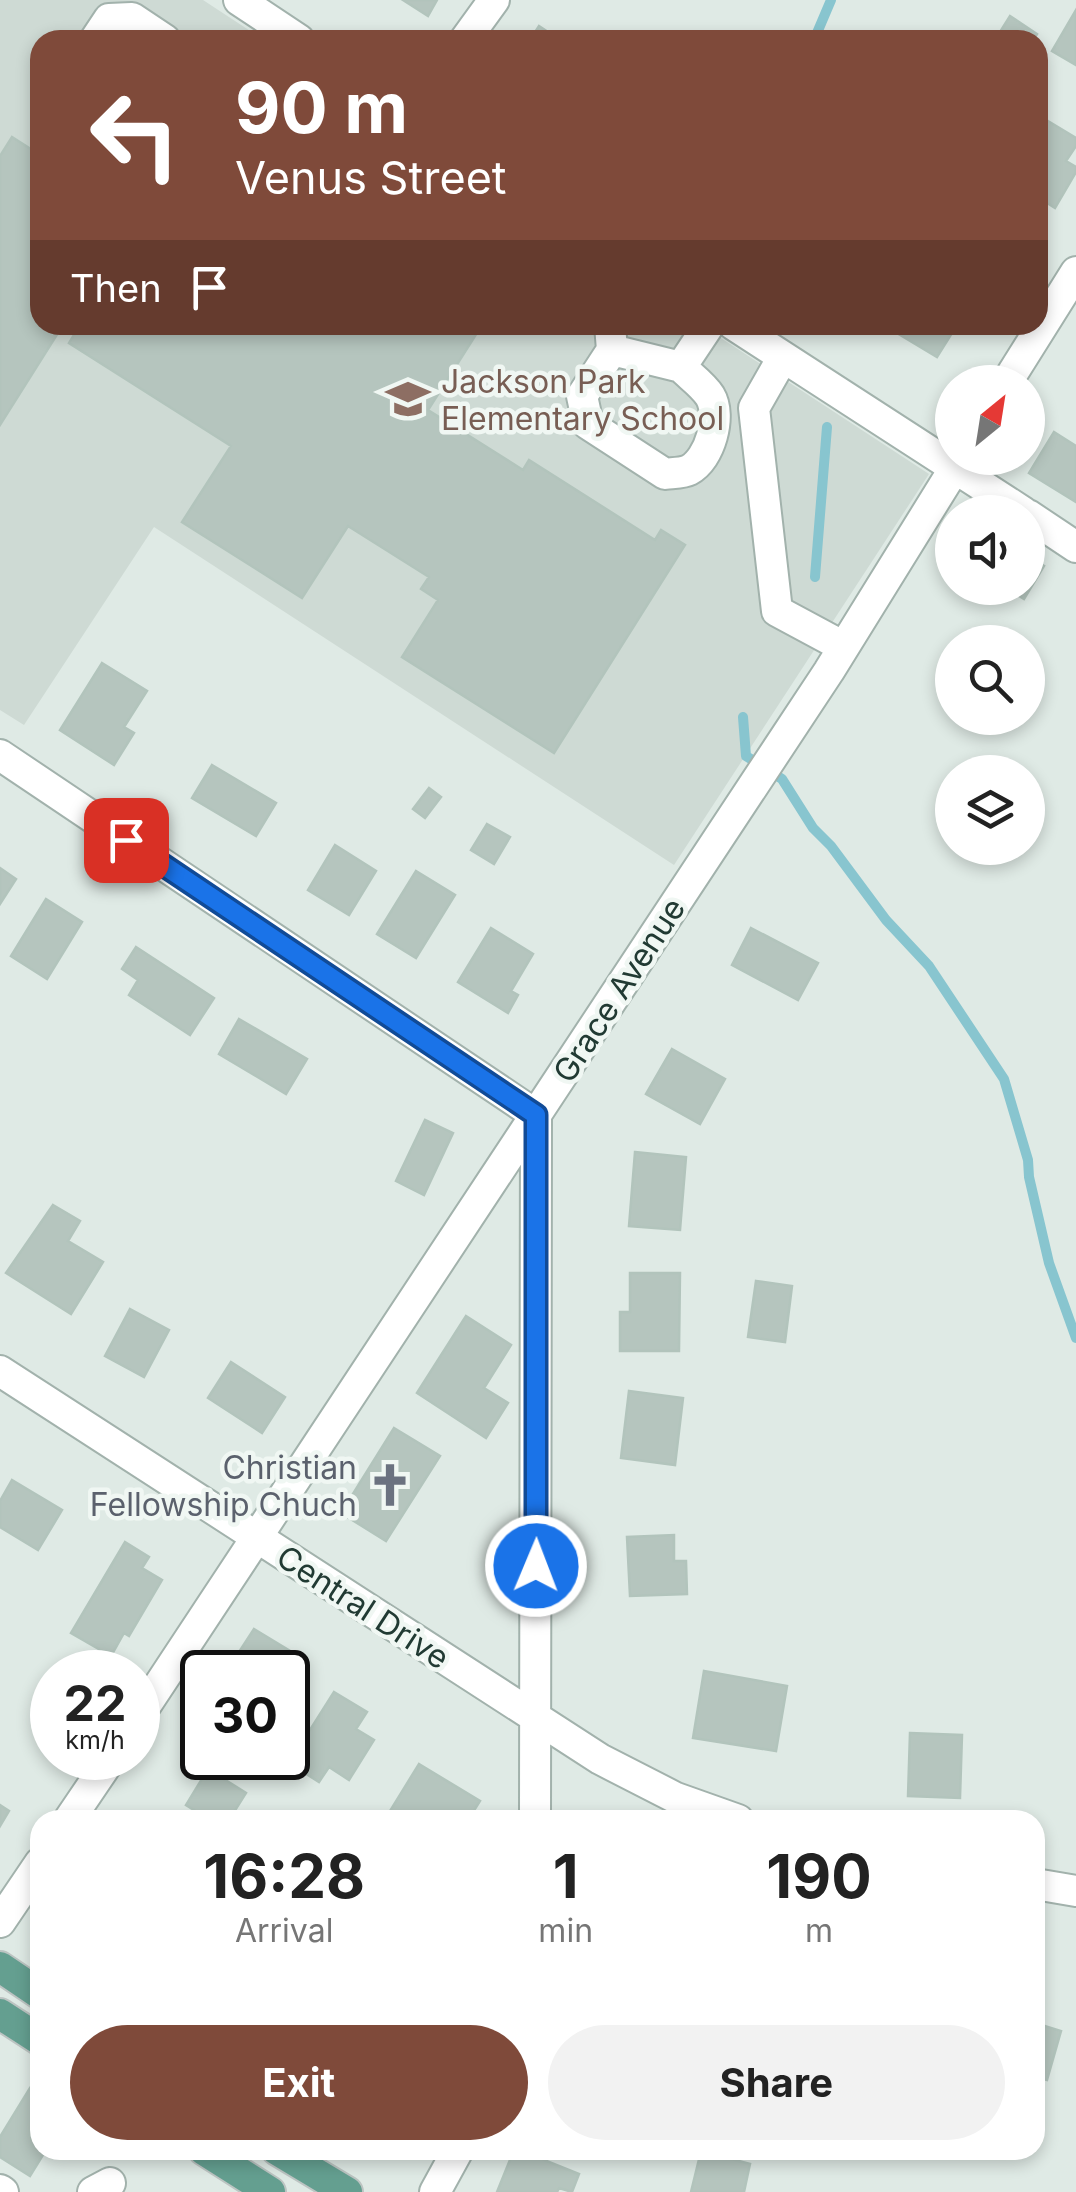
<!DOCTYPE html>
<style>
:root{--surface:#fff;--page:#f2f2f2;--text:#222;--muted:#767676;--accent:#7f4a3a}
body{margin:0;font-family:Inter,sans-serif;background:var(--page);color:var(--text);height:100vh;display:flex;flex-direction:column;font-size:38px;white-space:nowrap}
*{box-sizing:border-box;margin:0}
p{font-size:32px;color:var(--muted)}
.icon{flex:none;width:55px;height:55px;fill:none;stroke:currentColor;stroke-width:2;stroke-linecap:round;stroke-linejoin:round}
.map{position:relative;flex:1;overflow:hidden}
.panel{position:absolute;left:30px;top:1810px;width:1015px;height:350px;display:flex;flex-direction:column;background:var(--surface);border-radius:30px;box-shadow:0 5px 15px #0003}
.panel>*{flex:none}
.banner{position:absolute;left:30px;top:30px;width:1018px;height:305px;border-radius:30px;box-shadow:0 5px 15px #0003;background:#7f4a3a;color:#fff;overflow:hidden}
.needle{width:65px;rotate:30deg}
.fabs{position:absolute;left:935px;top:365px;display:grid;gap:20px}
.fabs a{display:grid;place-items:center;width:110px;height:110px;border-radius:50%;background:var(--surface);box-shadow:0 5px 15px #0003;font-size:50px}
.speed{position:absolute;left:30px;top:1650px;display:flex;gap:20px;font-size:50px;font-weight:700;text-align:center}
.speed>*{display:grid;place-content:center;width:130px;height:130px;border-radius:50%;background:var(--surface);box-shadow:0 5px 15px #0003;line-height:1}
.speed small{font-size:25px;font-weight:400}
.speed .limit{border:5px solid #111;border-radius:15px;background:#fff;color:#111}
.pin{position:absolute;display:grid;place-items:center;width:85px;height:85px;color:#fff;margin:-42px;border-radius:20px;box-shadow:0 5px 15px #0006}
.me{position:absolute;width:110px;margin:-55px;rotate:1deg;stroke-linejoin:round;filter:drop-shadow(0 0 8px #0008)}
.turn{display:flex;align-items:center;gap:35px;height:210px;padding:0 40px;font-size:45px}
.turn .icon{width:130px;height:130px;stroke-width:2.5}
.turn b{display:block;font-size:70px;line-height:85px}
.then{display:flex;align-items:center;height:95px;padding:0 40px;background:#0003;gap:20px;font-size:38px}
.eta{display:flex;justify-content:space-evenly;align-items:center;height:170px;text-align:center}
.eta b{font-size:60px;font-weight:700;line-height:70px}
.button{display:flex;gap:20px;margin-top:auto;padding:20px 40px}
.button a{flex:1;height:115px;border-radius:60px;background:var(--accent);color:#fff;font-size:40px;font-weight:700;line-height:115px;text-align:center}
.button a+a{background:var(--page);color:var(--text)}
.map>svg:first-child{display:block}
.built{fill:#cedad4}
.lines{fill:none;stroke-linecap:round;stroke-linejoin:round}
.stream{stroke:#88c5cf;stroke-width:10}
.building{fill:#b5c5be;stroke:#b2c4bc;stroke-width:2.5}
.minor-casing{stroke:#a2b2ac;stroke-width:34}
.major-casing{stroke:#bcc4c2;stroke-width:34}
.minor{stroke:#fff;stroke-width:30}
.major{stroke:#649f90;stroke-width:30}
.route-casing{stroke:#114b97;stroke-width:25}
.route{stroke:#1a73e8;stroke-width:18}
.labels{text-anchor:middle;dominant-baseline:central;stroke-width:9;stroke-linejoin:round;paint-order:stroke}
.education-label{font-size:32px;fill:#785e54;stroke:#f0f7f3;text-anchor:start}
.street-label{font-size:32px;fill:#213a33;stroke:#f0f7f3}
.worship-label{font-size:32px;fill:#5b616d;stroke:#f0f7f3;text-anchor:end}
</style>
<div class="map">
<svg width="1076" height="2192" viewBox="0 0 1076 2192">
<rect width="100%" height="100%" fill="#dfeae5"/>
<path class="built" d="M 0,0 L 203,0 L 264,40 L 40,40 L 40,325 L 701,325 L 929,474 L 674,865 L 154,527 L 24,725 L 0,710 Z"/>
<g class="lines">
<path class="stream" d="M 814,40 L 831,0
M 815,577 L 827,427
M 743,717 L 746,756 L 782,779 L 813,828 L 831,846 L 886,920 L 929,966 L 1004,1079 L 1028,1160 L 1029,1177 L 1049,1263 L 1076,1338"/>
</g>
<path class="building" d="M 403,0 L 437,0 L 428,16 Z
M 1076,10 L 1076,65 L 1052,51 Z
M 1010,16 L 1037,34 L 1033,40 L 995,40 Z
M 539,26 L 560,40 L 530,40 Z
M 1038,115 L 1076,138 L 1076,146 L 1066,161 L 1076,167 L 1076,172 L 1055,208 L 1038,197 Z
M 12,137 L 40,155 L 40,325 L 63,325 L 0,425 L 0,156 Z
M 80,325 L 482,325 L 428,410 L 523,470 L 529,460 L 655,540 L 661,530 L 685,545 L 554,753 L 402,657 L 438,600 L 421,589 L 429,577 L 348,526 L 302,598 L 182,522 L 231,446 L 69,343 Z
M 901,325 L 957,325 L 937,357 L 897,333 Z
M 1054,432 L 1076,446 L 1076,502 L 1029,473 Z
M 1028,556 L 1044,566 L 1024,599 L 1006,588 L 1028,588 Z
M 102,663 L 147,691 L 124,727 L 134,733 L 114,765 L 60,730 Z
M 212,765 L 276,803 L 256,836 L 192,798 Z
M 429,788 L 441,797 L 425,818 L 413,809 Z
M 487,824 L 510,837 L 494,864 L 471,850 Z
M 335,845 L 376,871 L 349,915 L 308,890 Z
M 0,868 L 16,879 L 0,904 Z
M 416,871 L 455,895 L 416,958 L 377,934 Z
M 46,899 L 82,922 L 47,979 L 11,956 Z
M 491,928 L 533,954 L 511,991 L 518,995 L 508,1013 L 458,982 Z
M 751,928 L 818,963 L 798,1000 L 732,965 Z
M 136,947 L 214,998 L 190,1035 L 129,995 L 138,980 L 122,969 Z
M 239,1019 L 307,1059 L 286,1094 L 219,1054 Z
M 672,1049 L 725,1079 L 700,1124 L 646,1094 Z
M 425,1120 L 453,1133 L 424,1195 L 396,1181 Z
M 635,1152 L 686,1157 L 680,1230 L 629,1226 Z
M 53,1205 L 80,1221 L 68,1241 L 103,1262 L 71,1314 L 6,1273 Z
M 630,1273 L 680,1273 L 679,1351 L 620,1351 L 620,1312 L 630,1312 Z
M 756,1281 L 792,1286 L 785,1342 L 748,1337 Z
M 130,1309 L 169,1330 L 144,1377 L 105,1356 Z
M 466,1316 L 511,1345 L 484,1388 L 508,1403 L 486,1438 L 417,1393 Z
M 231,1362 L 285,1397 L 262,1433 L 208,1398 Z
M 629,1391 L 683,1398 L 675,1465 L 621,1458 Z
M 394,1428 L 440,1456 L 386,1541 L 341,1513 Z
M 12,1480 L 62,1510 L 38,1550 L 0,1527 L 0,1501 Z
M 674,1535 L 674,1561 L 686,1561 L 687,1594 L 630,1596 L 627,1537 Z
M 125,1542 L 149,1557 L 142,1568 L 162,1580 L 129,1636 L 124,1633 L 111,1656 L 71,1633 Z
M 254,1629 L 300,1657 L 288,1677 L 288,1672 L 226,1672 Z
M 704,1671 L 787,1686 L 776,1751 L 693,1738 Z
M 334,1692 L 367,1712 L 356,1729 L 374,1740 L 349,1780 L 329,1767 L 319,1782 L 289,1763 Z
M 910,1733 L 962,1735 L 960,1798 L 908,1796 Z
M 419,1764 L 480,1801 L 468,1820 L 405,1820 L 390,1811 Z
M 208,1769 L 246,1793 L 229,1820 L 210,1820 L 186,1805 Z
M 0,1805 L 9,1811 L 0,1826 Z
M 1035,2023 L 1061,2031 L 1047,2080 L 1035,2077 Z
M 30,2088 L 40,2094 L 40,2150 L 46,2150 L 30,2176 L 0,2157 L 0,2137 Z
M 514,2150 L 541,2150 L 547,2152 L 544,2160 L 579,2174 L 572,2192 L 559,2188 L 557,2192 L 497,2192 Z
M 701,2151 L 750,2164 L 744,2192 L 691,2192 Z"/>
<g class="lines">
<g class="minor-casing">
<path id="minor" d="M 239,0 L 299,40
M 95,40 L 109,19 L 132,18 L 165,40
M 465,40 L 494,0
M 610,325 L 612,350 L 582,396 L 588,424 L 665,474 C 672,473 683,473 689,470 C 710,459 722,416 710,396 C 703,385 690,376 681,367 L 709,325
M 734,325 L 1023,512
M 612,350 L 681,367
M 783,357 L 754,408 L 777,611 L 844,647
M 1007,382 L 1076,272
M 1028,515 L 1076,547
M 0,755 L 536,1115 L 535,1820
M 0,1371 L 600,1759 L 676,1798 L 738,1820
M 138,1717 L 829,671 L 961,458
M 69,1820 L 111,1758
M 1035,1884 L 1076,1891
M 0,1922 L 40,1863
M 0,2190 L 3,2192
M 93,2192 L 110,2183
M 435,2192 L 458,2150"/>
</g>
<g class="major-casing">
<path id="major" d="M 0,1967 L 40,1994
M 0,2014 L 40,2040
M 204,2150 L 270,2192
M 277,2150 L 347,2192"/>
</g>
<use href="#minor" class="minor"/>
<use href="#major" class="major"/>
</g>
<g class="lines">
<g class="route-casing">
<path id="route" d="M 126,840 L 536,1115 L 536,1566"/>
</g>
<use href="#route" class="route"/>
</g>
<defs>
<g id="school-bare" transform="scale(3.45)"><path d="M0-5L7-2L0 1L-7-2ZM-4 1L0 2.5L4 1V4Q0 6-4 4Z" fill="#8d6e63" stroke="#f0f7f3" stroke-width="2.5" paint-order="stroke"/></g>
<g id="church-bare" transform="scale(3.45)"><path d="M-1.2-6h2.4v3.5h3.3v2.4h-3.3V6h-2.4V-.1h-3.3v-2.4h3.3Z" fill="#6b7280" stroke="#f0f7f3" stroke-width="2.5" paint-order="stroke"/></g>
</defs>
<g fill-rule="evenodd">
<use href="#school-bare" x="408" y="399"/>
<use href="#church-bare" x="390" y="1485"/>
</g>
<g class="labels">
<g class="education-label">
<text x="441" y="381">Jackson Park<tspan x="441" dy="37">Elementary School</tspan></text>
</g>
<g class="street-label">
<text transform="translate(619 990) rotate(-57)">Grace Avenue</text>
<text transform="translate(363 1607) rotate(33)">Central Drive</text>
</g>
<g class="worship-label">
<text x="357" y="1467">Christian<tspan x="357" dy="37">Fellowship Chuch</tspan></text>
</g>
</g>
</svg>
<div class="fabs">
<a><svg class="needle" viewBox="-14 -14 28 28"><path d="M0-13l5 13h-10z" fill="#e53935"/><path d="M0 13l5-13h-10z" fill="#767676"/></svg></a>
<a><svg class="icon" aria-label="sound" viewBox="0 0 24 24"><path d="M4 9h4l5-4v14l-5-4H4zM17 9q2 3 0 6"/></svg></a>
<a><svg class="icon" aria-label="search" viewBox="0 0 24 24"><circle cx="10" cy="10" r="6"/><path d="M15 15l6 6"/></svg></a>
<a><svg class="icon" aria-label="layers" viewBox="0 0 24 24"><path d="M12 4l9 5-9 5-9-5zM3 14l9 5 9-5"/></svg></a>
</div>
<div class="speed"><div>22<small>km/h</small></div><div class="limit">30</div></div>
<div class="pin" style="left:126px;top:840px;background:#d93025"><svg class="icon" aria-label="arrive" viewBox="0 0 24 24"><path d="M6 21V4h12l-3 4 3 4H6"/></svg></div>
<svg class="me" style="left:536px;top:1566px" viewBox="-20 -20 40 40"><circle r="17" fill="#1a73e8" stroke="#fff" stroke-width="3"/><path d="M0-11L8 9 0 5-8 9z" fill="#fff"/></svg>
<div class="banner">
<div class="turn"><svg class="icon" aria-label="left" viewBox="0 0 24 24"><path d="M17 20v-9H6M10 6l-5 5 5 5"/></svg><div><b>90 m</b>Venus Street</div></div>
<div class="then">Then<svg class="icon" aria-label="arrive" viewBox="0 0 24 24"><path d="M6 21V4h12l-3 4 3 4H6"/></svg></div>
</div>
<section class="panel">
<div class="eta">
<div><b>16:28</b><p>Arrival</p></div>
<div><b>1</b><p>min</p></div>
<div><b>190</b><p>m</p></div>
</div>
<div class="button"><a>Exit</a><a>Share</a></div>
</section>
</div>
